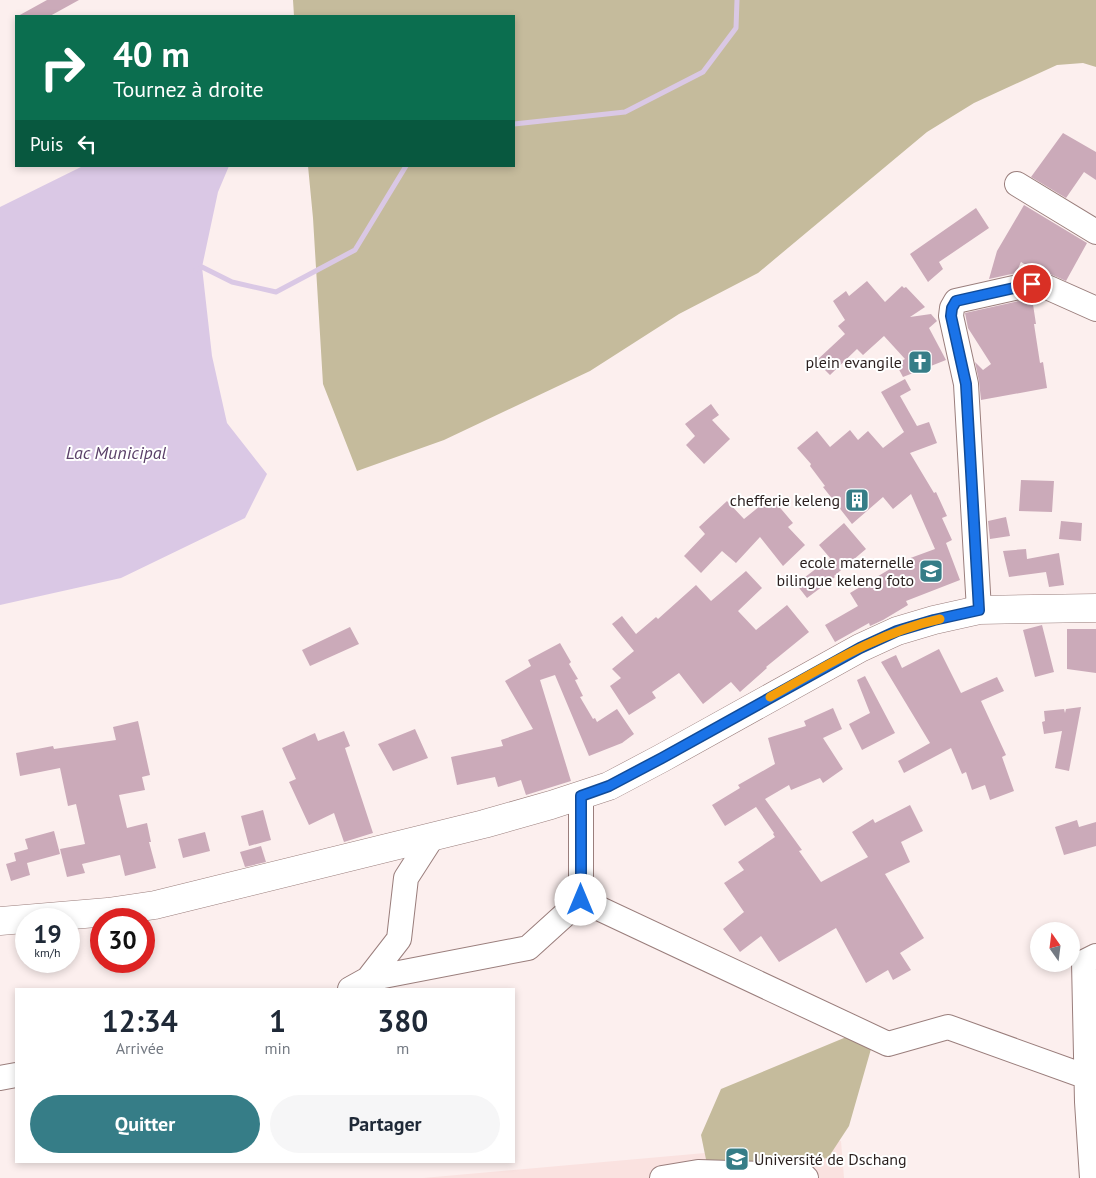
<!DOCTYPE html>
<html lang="fr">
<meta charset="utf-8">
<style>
:root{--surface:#fff;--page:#f6f6f7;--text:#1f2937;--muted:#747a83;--accent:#367d87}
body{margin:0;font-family:"PT Sans",sans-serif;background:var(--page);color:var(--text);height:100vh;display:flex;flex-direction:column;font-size:19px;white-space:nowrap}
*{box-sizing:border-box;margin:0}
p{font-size:16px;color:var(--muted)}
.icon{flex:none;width:28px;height:28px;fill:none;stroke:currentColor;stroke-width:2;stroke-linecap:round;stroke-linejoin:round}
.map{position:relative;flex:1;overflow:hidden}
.details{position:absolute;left:15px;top:988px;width:500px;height:175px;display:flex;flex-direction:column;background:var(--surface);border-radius:0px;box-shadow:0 2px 8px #0003}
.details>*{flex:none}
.top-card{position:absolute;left:15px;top:15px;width:500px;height:152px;border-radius:0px;box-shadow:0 2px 8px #0003;background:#0b6e4f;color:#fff;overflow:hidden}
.needle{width:32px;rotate:346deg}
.controls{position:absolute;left:1030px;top:922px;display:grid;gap:10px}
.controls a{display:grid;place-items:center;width:50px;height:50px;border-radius:50%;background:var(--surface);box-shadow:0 2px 8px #0003;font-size:25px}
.speed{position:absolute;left:15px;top:908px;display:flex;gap:10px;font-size:25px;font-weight:700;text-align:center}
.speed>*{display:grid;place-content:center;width:65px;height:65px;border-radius:50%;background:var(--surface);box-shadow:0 2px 8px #0003;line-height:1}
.speed small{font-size:12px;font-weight:400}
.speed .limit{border:8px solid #d22;background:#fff;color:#111}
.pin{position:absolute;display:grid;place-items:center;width:42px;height:42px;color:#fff;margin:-21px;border:2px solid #fff;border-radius:50%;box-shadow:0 1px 5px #0007}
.me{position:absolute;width:55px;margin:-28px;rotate:0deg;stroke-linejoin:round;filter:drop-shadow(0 0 4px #0008)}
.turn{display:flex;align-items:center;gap:18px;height:105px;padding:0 15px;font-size:22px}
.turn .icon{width:65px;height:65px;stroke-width:2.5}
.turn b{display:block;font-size:35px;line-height:42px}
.then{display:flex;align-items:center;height:48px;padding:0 15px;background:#0003;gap:10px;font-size:19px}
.eta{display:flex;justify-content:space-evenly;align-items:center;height:85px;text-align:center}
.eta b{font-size:30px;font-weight:800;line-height:35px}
.action{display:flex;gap:10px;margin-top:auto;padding:10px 15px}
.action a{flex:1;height:58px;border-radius:30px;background:var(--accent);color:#fff;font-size:20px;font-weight:800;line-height:58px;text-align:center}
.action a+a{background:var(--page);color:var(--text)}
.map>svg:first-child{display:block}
.built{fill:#fae2e0}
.forest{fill:#c5bb9c}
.water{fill:#dac8e5}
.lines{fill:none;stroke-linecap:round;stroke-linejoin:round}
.stream{stroke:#dac8e5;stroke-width:5}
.building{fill:#cbaab9}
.minor-casing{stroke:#9a7e7c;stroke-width:26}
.major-casing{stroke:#9a7e7c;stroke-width:29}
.minor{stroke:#fff;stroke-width:24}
.major{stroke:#fff;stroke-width:28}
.route-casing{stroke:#114b97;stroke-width:12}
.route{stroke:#1a73e8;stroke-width:9}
.slow{stroke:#f59e0b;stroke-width:9}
.labels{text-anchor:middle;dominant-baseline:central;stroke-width:4;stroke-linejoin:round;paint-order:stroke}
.poi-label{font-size:16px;fill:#2a1f1e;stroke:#fff;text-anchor:end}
.water-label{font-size:18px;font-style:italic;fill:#5b4169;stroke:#fff}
</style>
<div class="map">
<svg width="1096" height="1178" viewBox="0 0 1096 1178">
<rect width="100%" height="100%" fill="#fcefee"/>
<path class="built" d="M 841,1141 L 844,1178 L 423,1178 Z"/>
<path class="forest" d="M 293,0 L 1096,0 L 1096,67 L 1083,63 L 1057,65 L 974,103 L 927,132 L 758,273 L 679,314 L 590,371 L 444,440 L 357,471 L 323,384 L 313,218 L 308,166 L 514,166 L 514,16 L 294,16 Z
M 856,1033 L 871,1049 L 849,1126 L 828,1158 L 709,1174 L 701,1135 L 721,1089 Z"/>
<path class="water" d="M 83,166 L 229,166 L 218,192 L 202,267 L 212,356 L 227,423 L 267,474 L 245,518 L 121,578 L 0,605 L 0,207 Z"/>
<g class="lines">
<path class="stream" d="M 514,124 L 625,112 L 703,72 L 736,28 L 737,0
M 196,270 L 202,267 L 232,282 L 276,292 L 355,250 L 406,166"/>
</g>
<path class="building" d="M 47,0 L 79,0 L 50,16 L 18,16 Z
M 1063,133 L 1096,152 L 1096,180 L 1084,172 L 1066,198 L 1031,177 Z
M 1024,205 L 1087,243 L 1066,281 L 1041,270 L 1031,264 L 1029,267 L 1021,262 L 1016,273 L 989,279 L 997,251 Z
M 976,208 L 989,228 L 939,262 L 943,269 L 928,282 L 910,254 Z
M 867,281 L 885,302 L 902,286 L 904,288 L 906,287 L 925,307 L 910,317 L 931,314 L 937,321 L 929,328 L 946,360 L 903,377 L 896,364 L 905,359 L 884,336 L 863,355 L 857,349 L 830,375 L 816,361 L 845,334 L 838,326 L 845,320 L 833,301 L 846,291 L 849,296 Z
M 1032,298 L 1036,324 L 1034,324 L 1040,363 L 1043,362 L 1047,388 L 981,400 L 979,381 L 975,362 L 983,370 L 991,364 L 968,328 L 965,313 Z
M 905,379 L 911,390 L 900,396 L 917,426 L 929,422 L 937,443 L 910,453 L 934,493 L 936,492 L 947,516 L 942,518 L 952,540 L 946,543 L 960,580 L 906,601 L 908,605 L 883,620 L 870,626 L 869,623 L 835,642 L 825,625 L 858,606 L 850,593 L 905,560 L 935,549 L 911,494 L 893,509 L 883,497 L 852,524 L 823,487 L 825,486 L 810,466 L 811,464 L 797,448 L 817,431 L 830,447 L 850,430 L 858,440 L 868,431 L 883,448 L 904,432 L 881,392 Z
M 711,404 L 719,415 L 712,420 L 730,439 L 704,464 L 686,445 L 695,436 L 685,424 Z
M 1021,480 L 1054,481 L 1052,512 L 1019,511 Z
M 771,497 L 793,523 L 788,527 L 805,545 L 783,566 L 760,537 L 736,563 L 722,551 L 701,573 L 684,556 L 705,534 L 699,527 L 727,501 L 744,519 Z
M 1006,517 L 1010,536 L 990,539 L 988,521 Z
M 1061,521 L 1082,523 L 1081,541 L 1059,539 Z
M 844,523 L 866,549 L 834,576 L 835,577 L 807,598 L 796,584 L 830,558 L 819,545 Z
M 1026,549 L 1027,559 L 1059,553 L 1064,585 L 1049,587 L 1046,572 L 1009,577 L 1003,551 Z
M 746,571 L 762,588 L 738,611 L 756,630 L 787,605 L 809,632 L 766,667 L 767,668 L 740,692 L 731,682 L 703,704 L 679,673 L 652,692 L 656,698 L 629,715 L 610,686 L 621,678 L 612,669 L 634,651 L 612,624 L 622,616 L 636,634 L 656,617 L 658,619 L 696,585 L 711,601 Z
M 1042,625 L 1054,672 L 1035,677 L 1023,630 Z
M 350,627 L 359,644 L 310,666 L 302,650 Z
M 1067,629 L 1096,629 L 1096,673 L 1067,669 Z
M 560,643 L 571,662 L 569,664 L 578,679 L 575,680 L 583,696 L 580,697 L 593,719 L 595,718 L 597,722 L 617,709 L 634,734 L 622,743 L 589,756 L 555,675 L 540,680 L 571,781 L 526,795 L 521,780 L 498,787 L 495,777 L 457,785 L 451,757 L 503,746 L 501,740 L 533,729 L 505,681 L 531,666 L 528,660 Z
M 939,649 L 961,693 L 997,677 L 1004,691 L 981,701 L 1006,755 L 1002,757 L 1014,791 L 990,800 L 985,785 L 972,790 L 966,772 L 962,774 L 951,748 L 904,773 L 898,761 L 930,743 L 881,662 L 896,655 L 902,668 Z
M 865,676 L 895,733 L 862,750 L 849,724 L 870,713 L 857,680 Z
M 1081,707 L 1069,771 L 1055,768 L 1062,731 L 1044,734 L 1042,722 L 1045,721 L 1044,711 L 1064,709 L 1065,713 L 1066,709 Z
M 833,708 L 842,729 L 823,738 L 843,769 L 823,783 L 820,778 L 791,790 L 789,785 L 765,799 L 802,850 L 799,851 L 821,882 L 868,857 L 852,832 L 873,819 L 875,823 L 910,805 L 923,831 L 901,842 L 910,862 L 885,874 L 924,938 L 900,953 L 911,970 L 893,980 L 888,970 L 866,983 L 836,928 L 779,962 L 761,936 L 740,952 L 723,929 L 744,912 L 724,883 L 744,870 L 738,862 L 775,837 L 773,834 L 774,833 L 756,807 L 725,826 L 712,805 L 740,788 L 738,785 L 775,764 L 768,738 L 806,726 L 804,721 Z
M 138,721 L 150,775 L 142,777 L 145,790 L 119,795 L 127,828 L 147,823 L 151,842 L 149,842 L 156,868 L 125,876 L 120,855 L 82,864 L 85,873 L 67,877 L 60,849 L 85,844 L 76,804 L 68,806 L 60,768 L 20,776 L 16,753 L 53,746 L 54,749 L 116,740 L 113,727 Z
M 415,729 L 428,758 L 393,771 L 378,744 Z
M 344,731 L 350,746 L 345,748 L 373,833 L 344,842 L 334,813 L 309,825 L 289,782 L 296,779 L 282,748 L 315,733 L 318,741 Z
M 263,810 L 271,840 L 249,846 L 241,816 Z
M 1077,820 L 1079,827 L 1096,822 L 1096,846 L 1064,855 L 1055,827 Z
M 54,831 L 60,854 L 27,863 L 30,875 L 11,881 L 6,864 L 16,861 L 14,853 L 28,849 L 25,839 Z
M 205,832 L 210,851 L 183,858 L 178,839 Z
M 261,846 L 266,862 L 245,867 L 240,852 Z"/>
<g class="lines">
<g class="minor-casing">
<path id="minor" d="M 1017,184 L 1096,232
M 979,610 L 966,384 L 951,316 L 952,308 L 956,301 L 1032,284 L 1040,284 L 1096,309
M 581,796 L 581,900 L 888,1044 L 948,1027 L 1087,1077
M 368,979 L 528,948 L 581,900
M 350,989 L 368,979 L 399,939 L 406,878 L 433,836
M 0,1078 L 16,1075
M 662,1178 L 698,1172 L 803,1175 L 806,1178
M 1092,1178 L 1087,1102 L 1084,962 L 1096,956"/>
</g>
<g class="major-casing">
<path id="major" d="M 0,921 L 108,912 L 155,905 L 484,824 L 551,805 L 609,786 L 662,758 L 860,648 L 897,631 L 934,620 L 979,610 L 1096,608"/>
</g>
<use href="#minor" class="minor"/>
<use href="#major" class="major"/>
</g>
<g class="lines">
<g class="route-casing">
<path id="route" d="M 581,900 L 581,796 L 609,786 L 662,758 L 860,648 L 897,631 L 934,620 L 979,610 L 966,384 L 951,316 L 952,308 L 956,301 L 1032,284"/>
</g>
<use href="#route" class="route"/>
<path class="slow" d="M 770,697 C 824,667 879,632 940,619"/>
</g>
<defs>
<g id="church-square" transform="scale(1.25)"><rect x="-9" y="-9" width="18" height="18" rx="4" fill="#367d87" stroke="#fff"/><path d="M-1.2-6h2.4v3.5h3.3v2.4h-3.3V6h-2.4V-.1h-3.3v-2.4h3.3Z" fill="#fff"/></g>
<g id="building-square" transform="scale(1.25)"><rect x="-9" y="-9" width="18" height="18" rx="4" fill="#367d87" stroke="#fff"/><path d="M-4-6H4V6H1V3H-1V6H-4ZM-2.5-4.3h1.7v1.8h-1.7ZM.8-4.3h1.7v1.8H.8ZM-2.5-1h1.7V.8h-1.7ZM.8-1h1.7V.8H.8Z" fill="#fff"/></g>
<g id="school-square" transform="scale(1.25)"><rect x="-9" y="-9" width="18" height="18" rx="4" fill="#367d87" stroke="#fff"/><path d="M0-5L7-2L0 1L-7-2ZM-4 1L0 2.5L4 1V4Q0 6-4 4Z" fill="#fff"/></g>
<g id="university-square" transform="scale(1.25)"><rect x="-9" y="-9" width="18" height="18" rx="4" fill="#367d87" stroke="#fff"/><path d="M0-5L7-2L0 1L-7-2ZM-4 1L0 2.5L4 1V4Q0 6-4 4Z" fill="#fff"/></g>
</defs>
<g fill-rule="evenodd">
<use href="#church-square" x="920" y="362"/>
<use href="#building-square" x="857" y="500"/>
<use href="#school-square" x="931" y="571"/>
<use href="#university-square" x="737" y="1159"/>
</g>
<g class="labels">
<g class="poi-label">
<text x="902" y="362">plein evangile</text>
<text x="840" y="500">chefferie keleng</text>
<text x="914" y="562">ecole maternelle<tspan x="914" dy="18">bilingue keleng foto</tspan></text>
<text x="754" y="1159" text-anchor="start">Université de Dschang</text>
</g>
<g class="water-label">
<text x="116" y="452">Lac Municipal</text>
</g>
</g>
</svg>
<div class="controls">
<a><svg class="needle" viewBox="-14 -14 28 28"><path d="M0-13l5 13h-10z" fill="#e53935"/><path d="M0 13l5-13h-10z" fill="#747a83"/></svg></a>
</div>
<div class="speed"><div>19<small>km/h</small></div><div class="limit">30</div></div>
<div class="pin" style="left:1032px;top:284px;background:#d93025"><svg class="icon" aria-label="arrive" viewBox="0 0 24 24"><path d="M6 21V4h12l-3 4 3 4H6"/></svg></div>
<svg class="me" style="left:581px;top:900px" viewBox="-20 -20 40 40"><circle r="19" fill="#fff"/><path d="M0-13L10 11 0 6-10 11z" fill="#1a73e8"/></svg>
<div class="top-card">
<div class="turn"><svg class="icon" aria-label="right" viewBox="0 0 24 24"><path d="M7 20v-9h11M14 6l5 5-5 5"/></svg><div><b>40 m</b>Tournez à droite</div></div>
<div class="then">Puis<svg class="icon" aria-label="left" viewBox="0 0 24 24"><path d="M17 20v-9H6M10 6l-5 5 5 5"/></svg></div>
</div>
<section class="details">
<div class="eta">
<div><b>12:34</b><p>Arrivée</p></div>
<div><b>1</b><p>min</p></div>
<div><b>380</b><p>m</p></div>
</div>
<div class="action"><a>Quitter</a><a>Partager</a></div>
</section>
</div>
